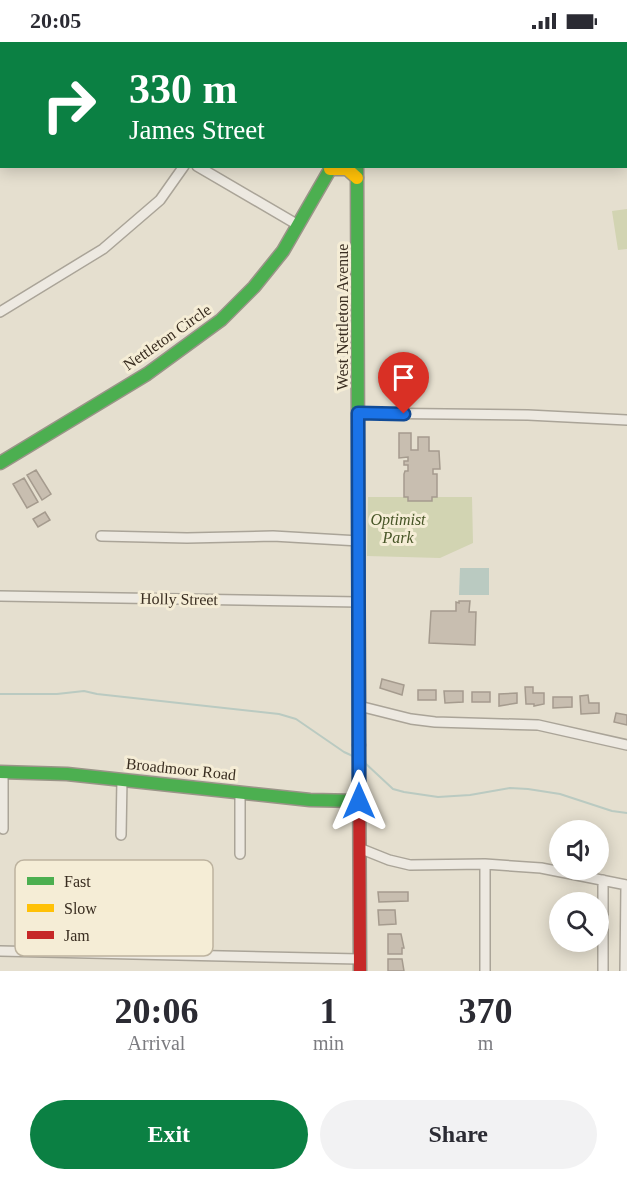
<!DOCTYPE html>
<style>
:root{--surface:#fff;--page:#f2f2f3;--text:#2b2b33;--muted:#7c7c81;--accent:#0b8043}
body{margin:0;font-family:Georgia,serif;background:var(--page);color:var(--text);height:100vh;display:flex;flex-direction:column;font-size:22px;white-space:nowrap}
*{box-sizing:border-box;margin:0}
p{font-size:20px;color:var(--muted)}
.icon{flex:none;width:33px;height:33px;fill:none;stroke:currentColor;stroke-width:2;stroke-linecap:round;stroke-linejoin:round}
.map{position:relative;height:929px;overflow:hidden}
.side{display:flex;flex-direction:column;background:var(--surface);flex:1}
.side>*{flex:none}
.hud{position:absolute;left:0px;top:0px;width:627px;height:126px;box-shadow:0 3px 15px #0003;background:#0b8043;color:#fff;overflow:hidden}
.controls{position:absolute;left:549px;top:778px;display:grid;gap:12px}
.controls a{display:grid;place-items:center;width:60px;height:60px;border-radius:50%;background:var(--surface);box-shadow:0 3px 15px #0003;font-size:30px}
.pin{position:absolute;display:grid;place-items:center;width:51px;height:51px;color:#fff;margin:-62px -26px;border-radius:50% 50% 50% 0;rotate:-45deg;box-shadow:0 0 6px #0007}
.pin .icon{rotate:45deg}
.me{position:absolute;width:66px;margin:-33px;rotate:0deg;stroke-linejoin:round;filter:drop-shadow(0 0 4px #0008)}
.turn{display:flex;align-items:center;gap:21px;height:126px;padding:0 30px;font-size:27px}
.turn .icon{width:78px;height:78px;stroke-width:2.5}
.turn b{display:block;font-size:42px;line-height:51px}
.eta{display:flex;justify-content:space-evenly;align-items:center;height:102px;text-align:center}
.eta b{font-size:36px;font-weight:700;line-height:42px}
.cta{display:flex;gap:12px;margin-top:auto;padding:12px 30px}
.cta a{flex:1;height:69px;border-radius:36px;background:var(--accent);color:#fff;font-size:24px;font-weight:700;line-height:69px;text-align:center}
.cta a+a{background:var(--page);color:var(--text)}
.status{display:flex;justify-content:space-between;align-items:center;height:42px;padding:0 30px;background:var(--surface);direction:ltr}
.status svg{height:16px;fill:currentColor}
.map>svg:first-child{display:block}
.green{fill:#d2d4b2}
.water{fill:#bacac1}
.lines{fill:none;stroke-linecap:round;stroke-linejoin:round}
.stream{stroke:#bacac1;stroke-width:2}
.building{fill:#c8beb0;stroke:#a59b8e;stroke-width:1.5}
.street-casing{stroke:#aaa498;stroke-width:12}
.fast-casing{stroke:#9a9488;stroke-width:15}
.slow-casing{stroke:#9a9488;stroke-width:15}
.jam-casing{stroke:#9a9488;stroke-width:15}
.street{stroke:#ede9e1;stroke-width:9}
.fast{stroke:#4caf50;stroke-width:12}
.slow{stroke:#ffc107;stroke-width:12}
.jam{stroke:#c62828;stroke-width:12}
.route-casing{stroke:#114b97;stroke-width:15}
.route{stroke:#1a73e8;stroke-width:10}
.labels{text-anchor:middle;dominant-baseline:central;stroke-width:6;stroke-linejoin:round;paint-order:stroke}
.street-label{font-size:16px;fill:#392d20;stroke:#f5edd6}
.park-label{font-size:16px;font-style:italic;fill:#475527;stroke:#f5edd6}
.key{fill:#f5edd6;stroke:#bdb39f;stroke-width:1.5}
.key-label{font-size:16px;fill:#392d20}
</style>
<div class="status"><b>20:05</b><svg viewBox="0 0 49 12"><path d="M0 12V9h3v3zM5 12V6h3v6zM10 12V3h3v9zM15 12V0h3v12zM26 1h20v11H26zM47 4h2v5h-2z"/></svg></div>
<div class="map">
<svg width="627" height="929" viewBox="0 0 627 929">
<rect width="100%" height="100%" fill="#e5dfcf"/>
<path class="green" d="M 627,167 L 627,207 L 618,208 L 612,169 Z
M 368,455 L 408,455 L 408,459 L 432,459 L 432,455 L 472,455 L 473,501 L 440,516 L 367,514 Z"/>
<path class="water" d="M 460,526 L 489,526 L 489,553 L 459,553 Z"/>
<g class="lines">
<path class="stream" d="M 0,652 L 57,652 L 84,649 L 97,652 L 279,672 L 296,677 L 344,710 L 355,715
M 365,721 L 393,747 L 404,750 L 438,755 L 470,753 L 510,746 L 528,747 L 560,752 L 612,769 L 627,771"/>
</g>
<path class="building" d="M 399,391 L 411,391 L 411,408 L 418,408 L 418,395 L 429,395 L 429,409 L 439,409 L 440,427 L 433,427 L 433,432 L 437,432 L 437,455 L 432,455 L 432,459 L 408,459 L 408,455 L 404,455 L 404,432 L 405,429 L 408,429 L 408,423 L 404,423 L 404,419 L 408,419 L 408,415 L 399,416 Z
M 36,428 L 51,452 L 42,458 L 27,433 Z
M 24,436 L 38,460 L 27,466 L 13,442 Z
M 45,470 L 50,478 L 38,485 L 33,477 Z
M 459,559 L 470,559 L 469,570 L 476,570 L 475,603 L 429,601 L 431,569 L 456,569 L 456,560 L 459,561 Z
M 382,637 L 404,643 L 402,653 L 380,646 Z
M 525,645 L 533,645 L 533,651 L 544,651 L 544,662 L 534,664 L 534,662 L 526,662 Z
M 418,648 L 436,648 L 436,658 L 418,658 Z
M 444,649 L 463,649 L 463,660 L 445,661 Z
M 472,650 L 490,650 L 490,660 L 472,660 Z
M 517,651 L 517,661 L 499,664 L 499,652 Z
M 588,653 L 589,661 L 599,661 L 599,671 L 581,672 L 580,654 Z
M 553,655 L 572,655 L 572,665 L 553,666 Z
M 616,671 L 627,673 L 627,683 L 614,680 Z
M 378,850 L 408,850 L 408,859 L 379,860 Z
M 378,868 L 395,868 L 396,882 L 379,883 Z
M 388,892 L 401,892 L 404,906 L 402,906 L 402,912 L 388,912 Z
M 388,917 L 402,917 L 404,929 L 388,929 Z"/>
<g class="lines">
<g class="street-casing">
<path id="street" d="M 87,2 L 87,0
M 223,2 L 223,0
M 519,2 L 519,0
M 0,33 L 2,33
M 626,44 L 627,44
M 0,108 L 2,107
M 197,124 L 298,183
M 0,270 L 103,207 L 160,158 L 184,124
M 359,371 L 528,373 L 627,378
M 101,494 L 187,496 L 273,494 L 359,499
M 0,554 L 359,560
M 359,664 L 411,677 L 435,680 L 538,683 L 627,703
M 3,730 L 3,787
M 240,750 L 240,812
M 121,793 L 122,737
M 359,806 L 389,818 L 410,823 L 485,822 L 541,826 L 627,843
M 0,909 L 359,917
M 485,929 L 485,822
M 603,929 L 603,838
M 625,929 L 626,843"/>
</g>
<g class="fast-casing">
<path id="fast" d="M 355,0 L 355,2
M 357,124 L 359,703
M 0,421 L 147,332 L 221,278 L 254,245 L 283,209 L 332,124
M 0,730 L 67,732 L 310,758 L 359,759"/>
</g>
<g class="slow-casing">
<path id="slow" d="M 330,127 L 347,127 L 357,136"/>
</g>
<g class="jam-casing">
<path id="jam" d="M 359,703 L 360,929"/>
</g>
<use href="#street" class="street"/>
<use href="#fast" class="fast"/>
<use href="#slow" class="slow"/>
<use href="#jam" class="jam"/>
</g>
<g class="lines">
<g class="route-casing">
<path id="route" d="M 359,759 L 358,371 L 404,372"/>
</g>
<use href="#route" class="route"/>
</g>
<g class="labels">
<g class="street-label">
<text transform="translate(342 275) rotate(-90)">West Nettleton Avenue</text>
<text transform="translate(167 295) rotate(-35)">Nettleton Circle</text>
<text transform="translate(179 557) rotate(1)">Holly Street</text>
<text transform="translate(181 727) rotate(6)">Broadmoor Road</text>
</g>
<g class="park-label">
<text x="398" y="477">Optimist<tspan x="398" dy="18">Park</tspan></text>
</g>
</g>
<rect x="15" y="818" width="198" height="96" rx="9" class="key"/>
<rect x="27" y="835" width="27" height="8" fill="#4caf50"/>
<rect x="27" y="862" width="27" height="8" fill="#ffc107"/>
<rect x="27" y="889" width="27" height="8" fill="#c62828"/>
<g class="key-label">
<text x="64" y="845">Fast</text>
<text x="64" y="872">Slow</text>
<text x="64" y="899">Jam</text>
</g>
</svg>
<div class="controls">
<a><svg class="icon" aria-label="sound" viewBox="0 0 24 24"><path d="M4 9h4l5-4v14l-5-4H4zM17 9q2 3 0 6"/></svg></a>
<a><svg class="icon" aria-label="search" viewBox="0 0 24 24"><circle cx="10" cy="10" r="6"/><path d="M15 15l6 6"/></svg></a>
</div>
<div class="pin" style="left:404px;top:372px;background:#d93025"><svg class="icon" aria-label="arrive" viewBox="0 0 24 24"><path d="M6 21V4h12l-3 4 3 4H6"/></svg></div>
<svg class="me" style="left:359px;top:759px" viewBox="-20 -20 40 40"><path d="M0-17L14 15 0 8-14 15z" fill="#1a73e8" stroke="#fff" stroke-width="4"/></svg>
<div class="hud">
<div class="turn"><svg class="icon" aria-label="right" viewBox="0 0 24 24"><path d="M7 20v-9h11M14 6l5 5-5 5"/></svg><div><b>330 m</b>James Street</div></div>
</div>
</div>
<section class="side">
<div class="eta">
<div><b>20:06</b><p>Arrival</p></div>
<div><b>1</b><p>min</p></div>
<div><b>370</b><p>m</p></div>
</div>
<div class="cta"><a>Exit</a><a>Share</a></div>
</section>
